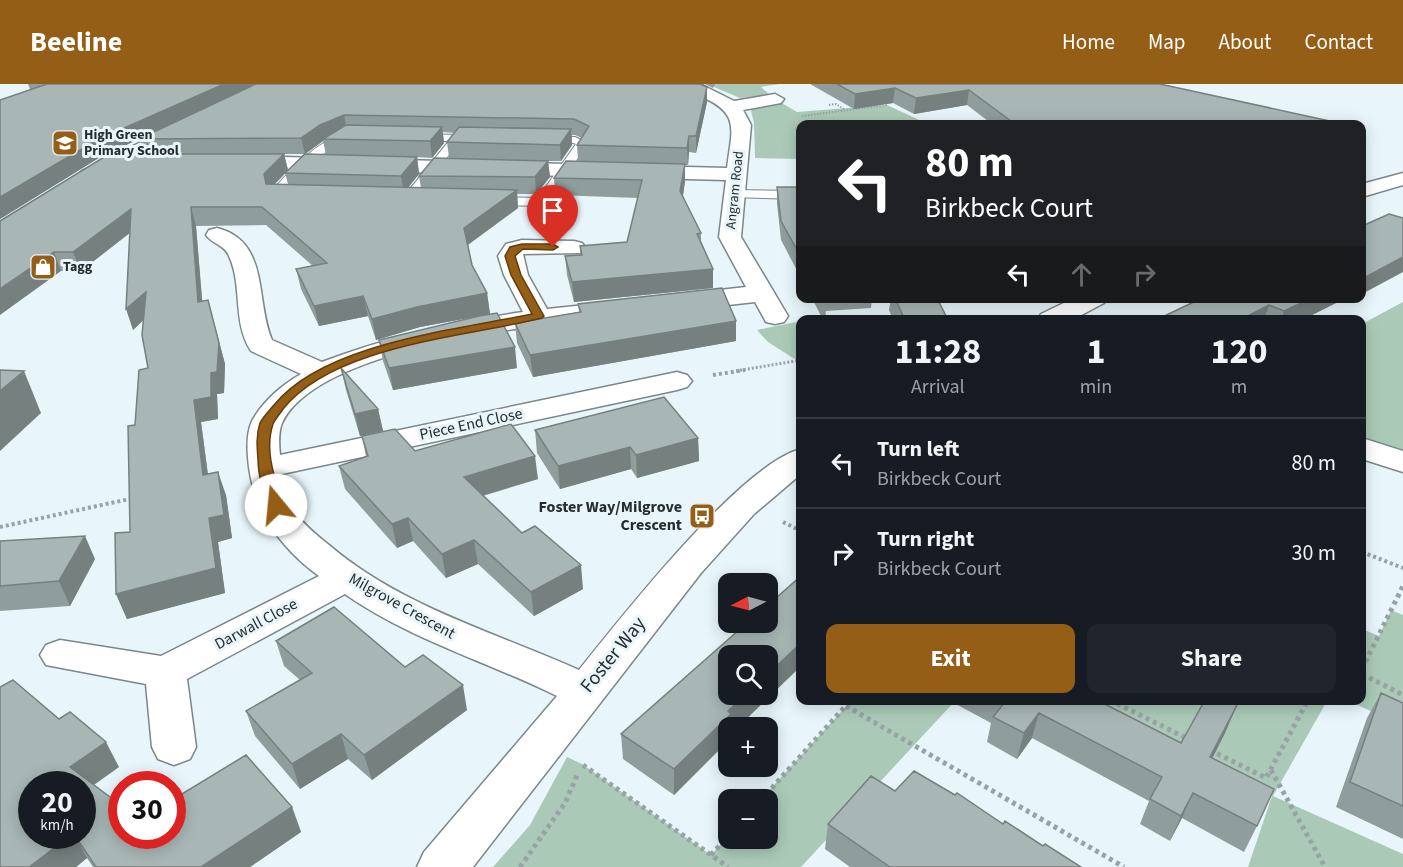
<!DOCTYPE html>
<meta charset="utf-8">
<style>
:root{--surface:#171b24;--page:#20242c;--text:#f1f3f6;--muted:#9ea1a6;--line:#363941;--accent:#955e16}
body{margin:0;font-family:"Source Sans 3",sans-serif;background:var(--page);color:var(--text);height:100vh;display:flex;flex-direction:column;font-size:22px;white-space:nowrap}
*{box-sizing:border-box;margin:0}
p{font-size:20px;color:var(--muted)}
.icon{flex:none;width:33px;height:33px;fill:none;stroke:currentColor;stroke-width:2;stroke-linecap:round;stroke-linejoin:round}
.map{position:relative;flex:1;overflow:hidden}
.panel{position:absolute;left:796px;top:231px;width:570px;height:390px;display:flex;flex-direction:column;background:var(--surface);border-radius:12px;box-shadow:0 3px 15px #0003}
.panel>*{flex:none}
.banner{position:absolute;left:796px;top:36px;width:570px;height:183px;border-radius:12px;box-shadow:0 3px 15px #0003;background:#202124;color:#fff;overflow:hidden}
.needle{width:39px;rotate:264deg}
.buttons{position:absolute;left:718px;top:489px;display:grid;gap:12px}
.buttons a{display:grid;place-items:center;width:60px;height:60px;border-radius:12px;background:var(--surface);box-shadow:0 3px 15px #0003;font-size:30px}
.speed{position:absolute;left:18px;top:687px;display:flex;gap:12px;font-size:30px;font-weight:700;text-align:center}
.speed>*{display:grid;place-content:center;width:78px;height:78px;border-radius:50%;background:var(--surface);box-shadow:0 3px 15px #0003;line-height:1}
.speed small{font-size:15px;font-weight:400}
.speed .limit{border:9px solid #d22;background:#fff;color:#111}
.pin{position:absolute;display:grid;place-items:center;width:51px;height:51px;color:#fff;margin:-62px -26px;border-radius:50% 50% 50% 0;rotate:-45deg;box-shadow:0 0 6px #0007}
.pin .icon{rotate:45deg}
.me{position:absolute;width:66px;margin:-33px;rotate:343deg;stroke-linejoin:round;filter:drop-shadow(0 0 4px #0008)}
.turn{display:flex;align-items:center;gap:21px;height:126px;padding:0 30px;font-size:27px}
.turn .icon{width:78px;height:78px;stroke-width:2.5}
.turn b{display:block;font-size:42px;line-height:51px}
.lanes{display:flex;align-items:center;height:57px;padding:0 30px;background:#0003;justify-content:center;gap:30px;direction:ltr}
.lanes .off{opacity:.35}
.eta{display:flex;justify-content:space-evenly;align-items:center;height:102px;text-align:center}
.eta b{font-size:36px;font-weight:700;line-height:42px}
.primary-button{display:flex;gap:12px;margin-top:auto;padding:12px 30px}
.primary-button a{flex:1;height:69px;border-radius:12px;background:var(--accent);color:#fff;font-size:24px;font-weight:700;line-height:69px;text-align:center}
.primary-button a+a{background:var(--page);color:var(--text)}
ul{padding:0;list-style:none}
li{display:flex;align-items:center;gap:18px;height:90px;padding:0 30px;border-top:2px solid var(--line)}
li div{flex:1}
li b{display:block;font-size:22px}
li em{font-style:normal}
header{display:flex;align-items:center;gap:36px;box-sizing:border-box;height:84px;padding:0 30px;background:var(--accent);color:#fff}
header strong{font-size:28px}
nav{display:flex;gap:33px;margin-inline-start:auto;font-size:21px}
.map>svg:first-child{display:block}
.green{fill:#aacab7}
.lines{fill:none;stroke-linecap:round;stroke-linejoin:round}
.service-casing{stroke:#7a878b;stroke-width:2}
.minor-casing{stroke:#7a878b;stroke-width:3}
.tertiary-casing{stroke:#7a878b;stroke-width:3}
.path-far3{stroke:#98a3a6;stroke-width:2;stroke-dasharray:1.5 1.5;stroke-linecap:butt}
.path-far2{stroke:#98a3a6;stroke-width:3;stroke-dasharray:2 2;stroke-linecap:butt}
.path-far1{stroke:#98a3a6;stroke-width:4;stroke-dasharray:3 3;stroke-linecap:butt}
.path{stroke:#98a3a6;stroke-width:5;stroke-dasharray:4 4;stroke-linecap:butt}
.service{fill:#fff;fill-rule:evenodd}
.minor{fill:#fff;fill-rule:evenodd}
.tertiary{fill:#fff;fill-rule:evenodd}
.wall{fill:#909d9d;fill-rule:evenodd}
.shaded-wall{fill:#76807f}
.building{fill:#a8b7b6;stroke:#76807f;stroke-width:1.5}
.route{fill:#955e16;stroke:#613d0e;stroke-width:1.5}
.labels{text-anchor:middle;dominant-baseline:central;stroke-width:6;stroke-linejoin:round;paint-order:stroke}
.far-poi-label{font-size:14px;font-weight:bold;fill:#272c2e;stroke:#e8f6fb;text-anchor:start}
.far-street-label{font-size:14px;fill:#272c2e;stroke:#e8f6fb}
.street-label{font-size:16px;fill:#272c2e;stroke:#e8f6fb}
.poi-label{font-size:16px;font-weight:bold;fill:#272c2e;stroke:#e8f6fb;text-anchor:end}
.near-street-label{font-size:20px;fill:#272c2e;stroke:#e8f6fb}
</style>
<header>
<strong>Beeline</strong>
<nav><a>Home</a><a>Map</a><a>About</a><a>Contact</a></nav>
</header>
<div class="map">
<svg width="1403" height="783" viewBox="0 0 1403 783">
<rect width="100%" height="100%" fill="#e8f6fb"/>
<path class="green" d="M 707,0 L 779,0 L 761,3 L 769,10 L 740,14 Z
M 780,18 L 797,28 L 887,21 L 928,40 L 801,40 L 801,75 L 755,74 L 754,39 L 750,23 Z
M 1403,218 L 1403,366 L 1362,353 L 1362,240 Z
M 801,237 L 801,279 L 768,258 L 757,246 Z
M 1391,526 L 1403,531 L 1403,642 L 1349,617 L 1362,616 L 1362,545 L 1379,552 Z
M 851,617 L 955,617 L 801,783 L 493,783 L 530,741 L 567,673 L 582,680 L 711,771 L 729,751 L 729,754 L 768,754 L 768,716 L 761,715 Z
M 1087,617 L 1327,617 L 1273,712 L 1403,770 L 1403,783 L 1248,783 L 1272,712 Z"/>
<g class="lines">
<g class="service-casing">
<path id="service" d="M 347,49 L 575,53 L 588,59 L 546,121 L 542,122 L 270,115 L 270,109 C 292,85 314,58 347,49 ZM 348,55 L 449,57 L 405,111 L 284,108 L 320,72 ZM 460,57 L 573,59 L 576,60 L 538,114 L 417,111 Z
M 735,106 L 801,107 L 801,115 L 731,113 L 729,110 Z"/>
</g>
<g class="minor-casing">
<path id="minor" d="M 678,0 L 700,0 L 734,17 L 775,10 L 784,15 L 781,19 L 743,26 L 751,41 L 741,153 L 788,232 L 784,238 L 775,240 L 766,238 L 755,218 L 683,226 L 674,223 L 670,218 L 674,213 L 683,210 L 746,203 L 719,153 L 726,96 L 241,84 L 234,82 L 231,78 L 234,74 L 241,72 L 727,84 C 732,44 741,29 698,11 C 691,8 683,6 678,0 Z
M 1403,89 L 1403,101 L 1362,113 L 1362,100 Z
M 217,144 C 270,157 255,217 272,256 L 322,278 C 387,253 454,238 523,228 L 504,191 L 498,172 L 506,160 L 522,156 L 574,157 L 582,159 L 586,164 L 582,169 L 523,170 L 528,191 L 547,225 L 623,217 L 632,219 L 636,225 L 632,231 L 623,233 C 545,239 319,262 282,339 C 278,349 279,361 280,371 L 677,288 L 687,291 L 692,297 L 687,303 L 677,306 L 282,390 C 285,405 290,420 299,433 C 307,444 318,452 329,461 C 400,522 494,548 579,586 C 620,535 741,380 801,365 L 801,390 L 754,430 L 701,489 L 473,783 L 417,783 L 424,768 L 557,612 C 488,578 409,555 345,510 L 187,595 L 196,663 L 190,675 L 174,681 L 158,675 L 152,663 L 146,600 L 46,581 L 40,571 L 46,561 L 60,556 L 161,572 L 319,492 C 279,463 251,423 248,373 C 247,362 247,348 252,337 C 263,317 282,301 301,290 L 251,267 C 232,238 243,202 229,172 C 225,161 212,160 206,151 L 209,146 Z
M 1074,214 L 1107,214 L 1104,219 L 1072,236 L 1037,236 L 1041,230 Z
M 1362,354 L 1403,367 L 1403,388 L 1362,375 Z"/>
</g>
<g class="tertiary-casing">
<path id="tertiary" d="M 182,38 L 188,39 L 191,43 L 188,47 L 96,95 L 82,95 L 79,91 L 82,87 Z"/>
</g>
<path class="path-far3" d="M 829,21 L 836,20 L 845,26
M 802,32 L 887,21 L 888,16"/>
<path class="path-far2" d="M 736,287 L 801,276"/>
<path class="path-far1" d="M 713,291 L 745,286
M 783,438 L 801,447
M 0,443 L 134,414
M 1362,468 L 1403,484"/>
<path class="path" d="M 1362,585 L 1403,502
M 1362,590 L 1403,611
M 1110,616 L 1188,655
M 846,622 L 1124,783
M 1210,666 L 1266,694 L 1308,616
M 583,681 L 728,783
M 1271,686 L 1325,783
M 761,716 L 851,616
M 711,771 L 729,751
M 520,783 L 565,719 L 578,689"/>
<use href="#service" class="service"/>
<use href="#minor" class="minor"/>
<use href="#tertiary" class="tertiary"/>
</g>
<path class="wall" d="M 28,0 L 700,0 L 707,3 L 707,18 L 696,69 L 689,68 L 688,81 L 685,81 L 685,97 L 683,112 L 701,149 L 701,157 L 713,185 L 713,204 L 574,218 L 567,191 L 565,172 L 580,171 L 580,162 L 627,158 L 638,114 L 555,111 L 554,94 L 578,77 L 577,61 L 582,54 L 575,51 L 572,51 L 572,61 L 561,77 L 548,77 L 550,93 L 536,110 L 517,110 L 518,124 L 468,161 L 472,181 L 487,209 L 490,230 L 420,243 L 376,256 L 368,232 L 319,242 L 301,205 L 296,185 L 313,182 L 266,141 L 196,142 L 202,217 L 208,216 L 225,280 L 224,309 L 217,310 L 218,335 L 201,338 L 208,390 L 226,411 L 232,454 L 218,458 L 225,509 L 127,535 L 116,510 L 130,448 L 135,341 L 148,284 L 143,236 L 133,246 L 130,149 L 81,187 L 61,187 L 0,137 L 144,70 L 139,55 L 102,72 L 0,135 L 0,16 L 33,5 L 30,5 ZM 443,48 L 455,49 L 447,58 L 449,74 L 419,92 L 421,104 L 408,103 L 419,90 L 417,73 L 432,74 L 444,59 ZM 323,57 L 326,71 L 305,70 ZM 284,70 L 304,70 L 288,86 ZM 285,89 L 288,100 L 275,100 L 283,92 Z
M 705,0 L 715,0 L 713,4 Z
M 810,0 L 1160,0 L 1329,40 L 992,40 L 967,21 L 914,30 L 893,19 L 854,25 Z
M 777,103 L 801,103 L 801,194 L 781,156 L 777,120 Z
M 812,214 L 872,214 L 871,224 L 826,227 L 825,236 L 823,236 Z
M 891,214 L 937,214 L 948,236 L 893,236 L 889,226 Z
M 1202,214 L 1346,214 L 1302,236 L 1156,236 Z
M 578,220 L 736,257 L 533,293 L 517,259 L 515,239 L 579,228 Z
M 379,256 L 517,284 L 393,306 L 383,277 Z
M 341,284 L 378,325 L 383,347 L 360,352 L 346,306 Z
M 535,346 L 698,354 L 699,377 L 637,394 L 631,385 L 560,405 L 537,369 Z
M 362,352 L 415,367 L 538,395 L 483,412 L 583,505 L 534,532 L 478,480 L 446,494 L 413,457 L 397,464 L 345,405 L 339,382 L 366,373 Z
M 0,457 L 95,475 L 70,522 L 0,527 Z
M 801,492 L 801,582 L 737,644 L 729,644 L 729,656 L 674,711 L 623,675 L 621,650 Z
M 276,557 L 405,583 L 467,626 L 372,696 L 348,675 L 300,705 L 255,652 L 246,627 L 300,596 L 284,582 Z
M 1381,609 L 1403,619 L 1403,755 L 1336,723 L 1367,634 Z
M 954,616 L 1097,616 L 1181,659 L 1226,647 L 1212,674 L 1257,742 L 1244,768 L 1182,734 L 1170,757 L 1140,740 L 1149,717 L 1032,654 L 1017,675 L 987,658 L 991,639 L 954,619 Z
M 59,635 L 119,683 L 94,701 L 122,752 L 292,723 L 301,748 L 250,783 L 93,783 L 87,774 L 76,783 Z
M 895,707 L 1003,740 L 1081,783 L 850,783 L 825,765 L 828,740 Z"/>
<path class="shaded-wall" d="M 224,0 L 260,0 L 102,72 L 0,135 L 0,113 L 97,56 Z
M 707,3 L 707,18 L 696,69 L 696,52 Z
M 895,4 L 893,19 L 854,25 L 855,10 Z
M 969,6 L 967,21 L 914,30 L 916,14 Z
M 344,31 L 347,47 L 323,55 L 323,57 L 305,70 L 301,54 L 320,41 Z
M 442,43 L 444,59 L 432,74 L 430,57 Z
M 571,45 L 572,61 L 561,77 L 560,61 Z
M 689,52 L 689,68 L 688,81 L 687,64 Z
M 284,70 L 288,86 L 268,107 L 266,100 L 264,90 Z
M 417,73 L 419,90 L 404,109 L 401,92 Z
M 548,77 L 550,93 L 536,110 L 535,93 Z
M 685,80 L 685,97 L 681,125 L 680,107 Z
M 517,106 L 518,124 L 466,162 L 464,144 Z
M 191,123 L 196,142 L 204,238 L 198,218 Z
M 131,125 L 137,143 L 81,187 L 73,168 Z
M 54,168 L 61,187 L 0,231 L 0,205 Z
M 1403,173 L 1403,188 L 1362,210 L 1362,195 Z
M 713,185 L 713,204 L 574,218 L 572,198 Z
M 146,208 L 152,228 L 133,246 L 126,225 Z
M 487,209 L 490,230 L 420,243 L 376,256 L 372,235 L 417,223 Z
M 363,212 L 368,232 L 319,242 L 314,222 Z
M 1312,214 L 1346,214 L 1302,236 L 1281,236 L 1284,227 Z
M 208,216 L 225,280 L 224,309 L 217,310 L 218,335 L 201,338 L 211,415 L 203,391 L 194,316 Z
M 1269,221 L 1264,236 L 1240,236 Z
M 736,237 L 736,257 L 533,293 L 530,271 Z
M 515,263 L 517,284 L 393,306 L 389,284 Z
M 24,287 L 41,329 L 0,367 L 0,307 Z
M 378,325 L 383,347 L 360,352 L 355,330 Z
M 698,354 L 699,377 L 637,394 L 636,371 Z
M 630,363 L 631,385 L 560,405 L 558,382 Z
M 535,372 L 538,395 L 467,416 L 464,393 Z
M 218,388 L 226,411 L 232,454 L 218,458 L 225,509 L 127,535 L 116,510 L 209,434 Z
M 408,434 L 413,457 L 397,464 L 392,440 Z
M 85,452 L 95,475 L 70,522 L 59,497 Z
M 474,456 L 478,480 L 446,494 L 442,470 Z
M 581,481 L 583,505 L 534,532 L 531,508 Z
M 801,559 L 801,582 L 737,644 L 729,644 L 729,656 L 674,711 L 674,685 L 728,627 L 746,610 L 768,610 L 768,590 Z
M 463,601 L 467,626 L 372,696 L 364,671 Z
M 1237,621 L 1226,647 L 1200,699 L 1210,673 Z
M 1039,629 L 1032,654 L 1017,675 L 1024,649 Z
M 341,650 L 348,675 L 300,705 L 292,680 Z
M 106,658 L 119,683 L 83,708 L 70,683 Z
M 1193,709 L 1182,734 L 1170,757 L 1181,732 Z
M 292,723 L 301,748 L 250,783 L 201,783 Z
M 70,752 L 75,752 L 87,774 L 76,783 L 29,783 Z"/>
<path class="building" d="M 47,0 L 224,0 L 97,56 L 0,113 L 0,16 Z
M 256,0 L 700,0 L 707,3 L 696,52 L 689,52 L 687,64 L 577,61 L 589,42 L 574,35 L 344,31 L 320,41 L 301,54 L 139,55 Z
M 837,0 L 1160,0 L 1330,37 L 1329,40 L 1015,40 L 969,6 L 916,14 L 895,4 L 855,10 Z
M 346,41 L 442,43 L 430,57 L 323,55 Z
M 459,43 L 571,45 L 560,61 L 447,58 Z
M 109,70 L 284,70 L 264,90 L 266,100 L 517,106 L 464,144 L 472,181 L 487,209 L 417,223 L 372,235 L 363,212 L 314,222 L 296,185 L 327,179 L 262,123 L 191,123 L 198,218 L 208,216 L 219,259 L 217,288 L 211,289 L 211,313 L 194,316 L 203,391 L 218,388 L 224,431 L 209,434 L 216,484 L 116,510 L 115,449 L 130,448 L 128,342 L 135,341 L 139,286 L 148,284 L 142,251 L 146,208 L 126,225 L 131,125 L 73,168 L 54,168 L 0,205 L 0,137 Z
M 305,70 L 417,73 L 401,92 L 285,89 Z
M 434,74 L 548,77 L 535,93 L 419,92 Z
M 566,77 L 685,80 L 680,107 L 701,149 L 697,150 L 713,185 L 572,198 L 565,172 L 582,171 L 580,162 L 627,158 L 642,96 L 554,94 Z
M 777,103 L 801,103 L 801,173 L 781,137 Z
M 1389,130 L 1403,134 L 1403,173 L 1362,195 L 1363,191 L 1362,191 L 1362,142 Z
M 722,204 L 736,237 L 530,271 L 515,239 L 581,228 L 578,220 Z
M 895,214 L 937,214 L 948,236 L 905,236 Z
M 1202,214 L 1312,214 L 1284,227 L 1269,221 L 1240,236 L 1156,236 Z
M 497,229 L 515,263 L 389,284 L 379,256 L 479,232 Z
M 341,284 L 378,325 L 355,330 Z
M 0,286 L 24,287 L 0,307 Z
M 664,313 L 698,354 L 636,371 L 630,363 L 558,382 L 535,346 Z
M 511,340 L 535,372 L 464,393 L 522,449 L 535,442 L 581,481 L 531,508 L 474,456 L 442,470 L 408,434 L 392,440 L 339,382 L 368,372 L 362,352 L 395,345 L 415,367 Z
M 85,452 L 59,497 L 0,502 L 0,457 Z
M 801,492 L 801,559 L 768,590 L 768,572 L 729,572 L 729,610 L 746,610 L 728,627 L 731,630 L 674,685 L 621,650 L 748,538 L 768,538 L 768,521 Z
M 334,523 L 405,583 L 423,571 L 463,601 L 364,671 L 341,650 L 292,680 L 246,627 L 312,589 L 276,557 Z
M 13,596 L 59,635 L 70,628 L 106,658 L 70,683 L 122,722 L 122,752 L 172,752 L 172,716 L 246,671 L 292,723 L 201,783 L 96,783 L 75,752 L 82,752 L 82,700 L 32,700 L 32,752 L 70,752 L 29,783 L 0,783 L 0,603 Z
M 1381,609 L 1403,619 L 1403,722 L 1350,698 Z
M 1002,616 L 1097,616 L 1181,659 L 1205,616 L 1227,616 L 1237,621 L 1210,673 L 1274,705 L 1257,742 L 1193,709 L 1181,732 L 1150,715 L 1162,693 L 1039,629 L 1024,649 L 993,633 L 1005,618 Z
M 914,687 L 955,711 L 957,709 L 1003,740 L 1005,737 L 1043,762 L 1045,760 L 1081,783 L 890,783 L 828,740 L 871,692 L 895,707 Z"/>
<path class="route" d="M 522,160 L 553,160 L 558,163 L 553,166 L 523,165 L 515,172 L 521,191 L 544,232 L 542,234 C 466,253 334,261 283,325 C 280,330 275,335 273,340 C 264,367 275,395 283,421 L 276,425 L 271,424 C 263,411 258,390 258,375 C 257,363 256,351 260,339 C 263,333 269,327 274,321 C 324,259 456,246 532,230 L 511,191 L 505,172 L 510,163 Z"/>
<defs>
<g id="school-square" transform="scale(1.35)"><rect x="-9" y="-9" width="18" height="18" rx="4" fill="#955e16" stroke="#e8f6fb"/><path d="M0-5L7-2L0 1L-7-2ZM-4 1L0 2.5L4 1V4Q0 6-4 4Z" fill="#fff"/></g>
<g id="shop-square" transform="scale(1.35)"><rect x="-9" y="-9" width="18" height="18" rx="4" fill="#955e16" stroke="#e8f6fb"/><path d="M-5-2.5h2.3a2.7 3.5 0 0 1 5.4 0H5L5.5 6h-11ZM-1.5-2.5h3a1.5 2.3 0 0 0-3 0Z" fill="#fff"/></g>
<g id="bus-square" transform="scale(1.35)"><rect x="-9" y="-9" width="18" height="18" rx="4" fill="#955e16" stroke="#e8f6fb"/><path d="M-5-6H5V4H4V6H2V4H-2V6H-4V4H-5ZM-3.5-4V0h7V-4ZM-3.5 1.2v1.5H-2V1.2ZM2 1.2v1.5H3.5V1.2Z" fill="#fff"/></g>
</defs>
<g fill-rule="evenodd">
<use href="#school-square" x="65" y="59"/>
<use href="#shop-square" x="43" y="183"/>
<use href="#bus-square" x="702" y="432"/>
</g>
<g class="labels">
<g class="far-poi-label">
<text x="84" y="51">High Green<tspan x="84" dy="16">Primary School</tspan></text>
<text x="63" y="183">Tagg</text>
</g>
<g class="far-street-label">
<text transform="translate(735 106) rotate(-84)">Angram Road</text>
</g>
<g class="street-label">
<text transform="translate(471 340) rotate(-12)">Piece End Close</text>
<text transform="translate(402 522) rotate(29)">Milgrove Crescent</text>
<text transform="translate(256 540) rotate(-28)">Darwall Close</text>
</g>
<g class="poi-label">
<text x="682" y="423">Foster Way/Milgrove<tspan x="682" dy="18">Crescent</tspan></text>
</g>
<g class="near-street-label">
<text transform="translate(613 571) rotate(-51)">Foster Way</text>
</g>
</g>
</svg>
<div class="buttons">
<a><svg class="needle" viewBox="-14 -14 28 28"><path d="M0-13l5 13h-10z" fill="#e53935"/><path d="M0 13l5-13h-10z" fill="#9ea1a6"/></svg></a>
<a><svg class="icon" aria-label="search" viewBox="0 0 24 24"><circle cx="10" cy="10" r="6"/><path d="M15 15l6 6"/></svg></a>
<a>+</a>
<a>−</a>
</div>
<div class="speed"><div>20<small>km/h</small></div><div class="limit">30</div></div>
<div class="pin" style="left:553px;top:163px;background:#d93025"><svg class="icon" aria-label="arrive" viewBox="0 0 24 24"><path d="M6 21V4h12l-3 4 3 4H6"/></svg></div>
<svg class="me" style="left:276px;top:421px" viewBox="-20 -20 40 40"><circle r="19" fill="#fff"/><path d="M0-13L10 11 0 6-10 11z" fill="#955e16"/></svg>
<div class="banner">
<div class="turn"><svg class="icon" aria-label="left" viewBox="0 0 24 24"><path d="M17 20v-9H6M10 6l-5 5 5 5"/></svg><div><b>80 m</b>Birkbeck Court</div></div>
<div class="lanes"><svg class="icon" aria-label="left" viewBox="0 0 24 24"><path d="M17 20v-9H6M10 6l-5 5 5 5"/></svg><svg class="icon off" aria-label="ahead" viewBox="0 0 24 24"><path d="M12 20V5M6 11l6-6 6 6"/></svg><svg class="icon off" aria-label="right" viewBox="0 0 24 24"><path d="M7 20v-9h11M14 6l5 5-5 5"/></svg></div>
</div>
<section class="panel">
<div class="eta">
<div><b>11:28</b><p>Arrival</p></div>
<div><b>1</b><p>min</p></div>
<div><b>120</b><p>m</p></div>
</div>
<ul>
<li><svg class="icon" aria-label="left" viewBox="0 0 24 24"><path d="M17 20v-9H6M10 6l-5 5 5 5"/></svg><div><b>Turn left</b><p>Birkbeck Court</p></div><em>80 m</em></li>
<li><svg class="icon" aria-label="right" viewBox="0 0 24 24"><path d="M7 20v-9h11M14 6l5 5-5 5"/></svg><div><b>Turn right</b><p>Birkbeck Court</p></div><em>30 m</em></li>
</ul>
<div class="primary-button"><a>Exit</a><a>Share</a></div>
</section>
</div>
